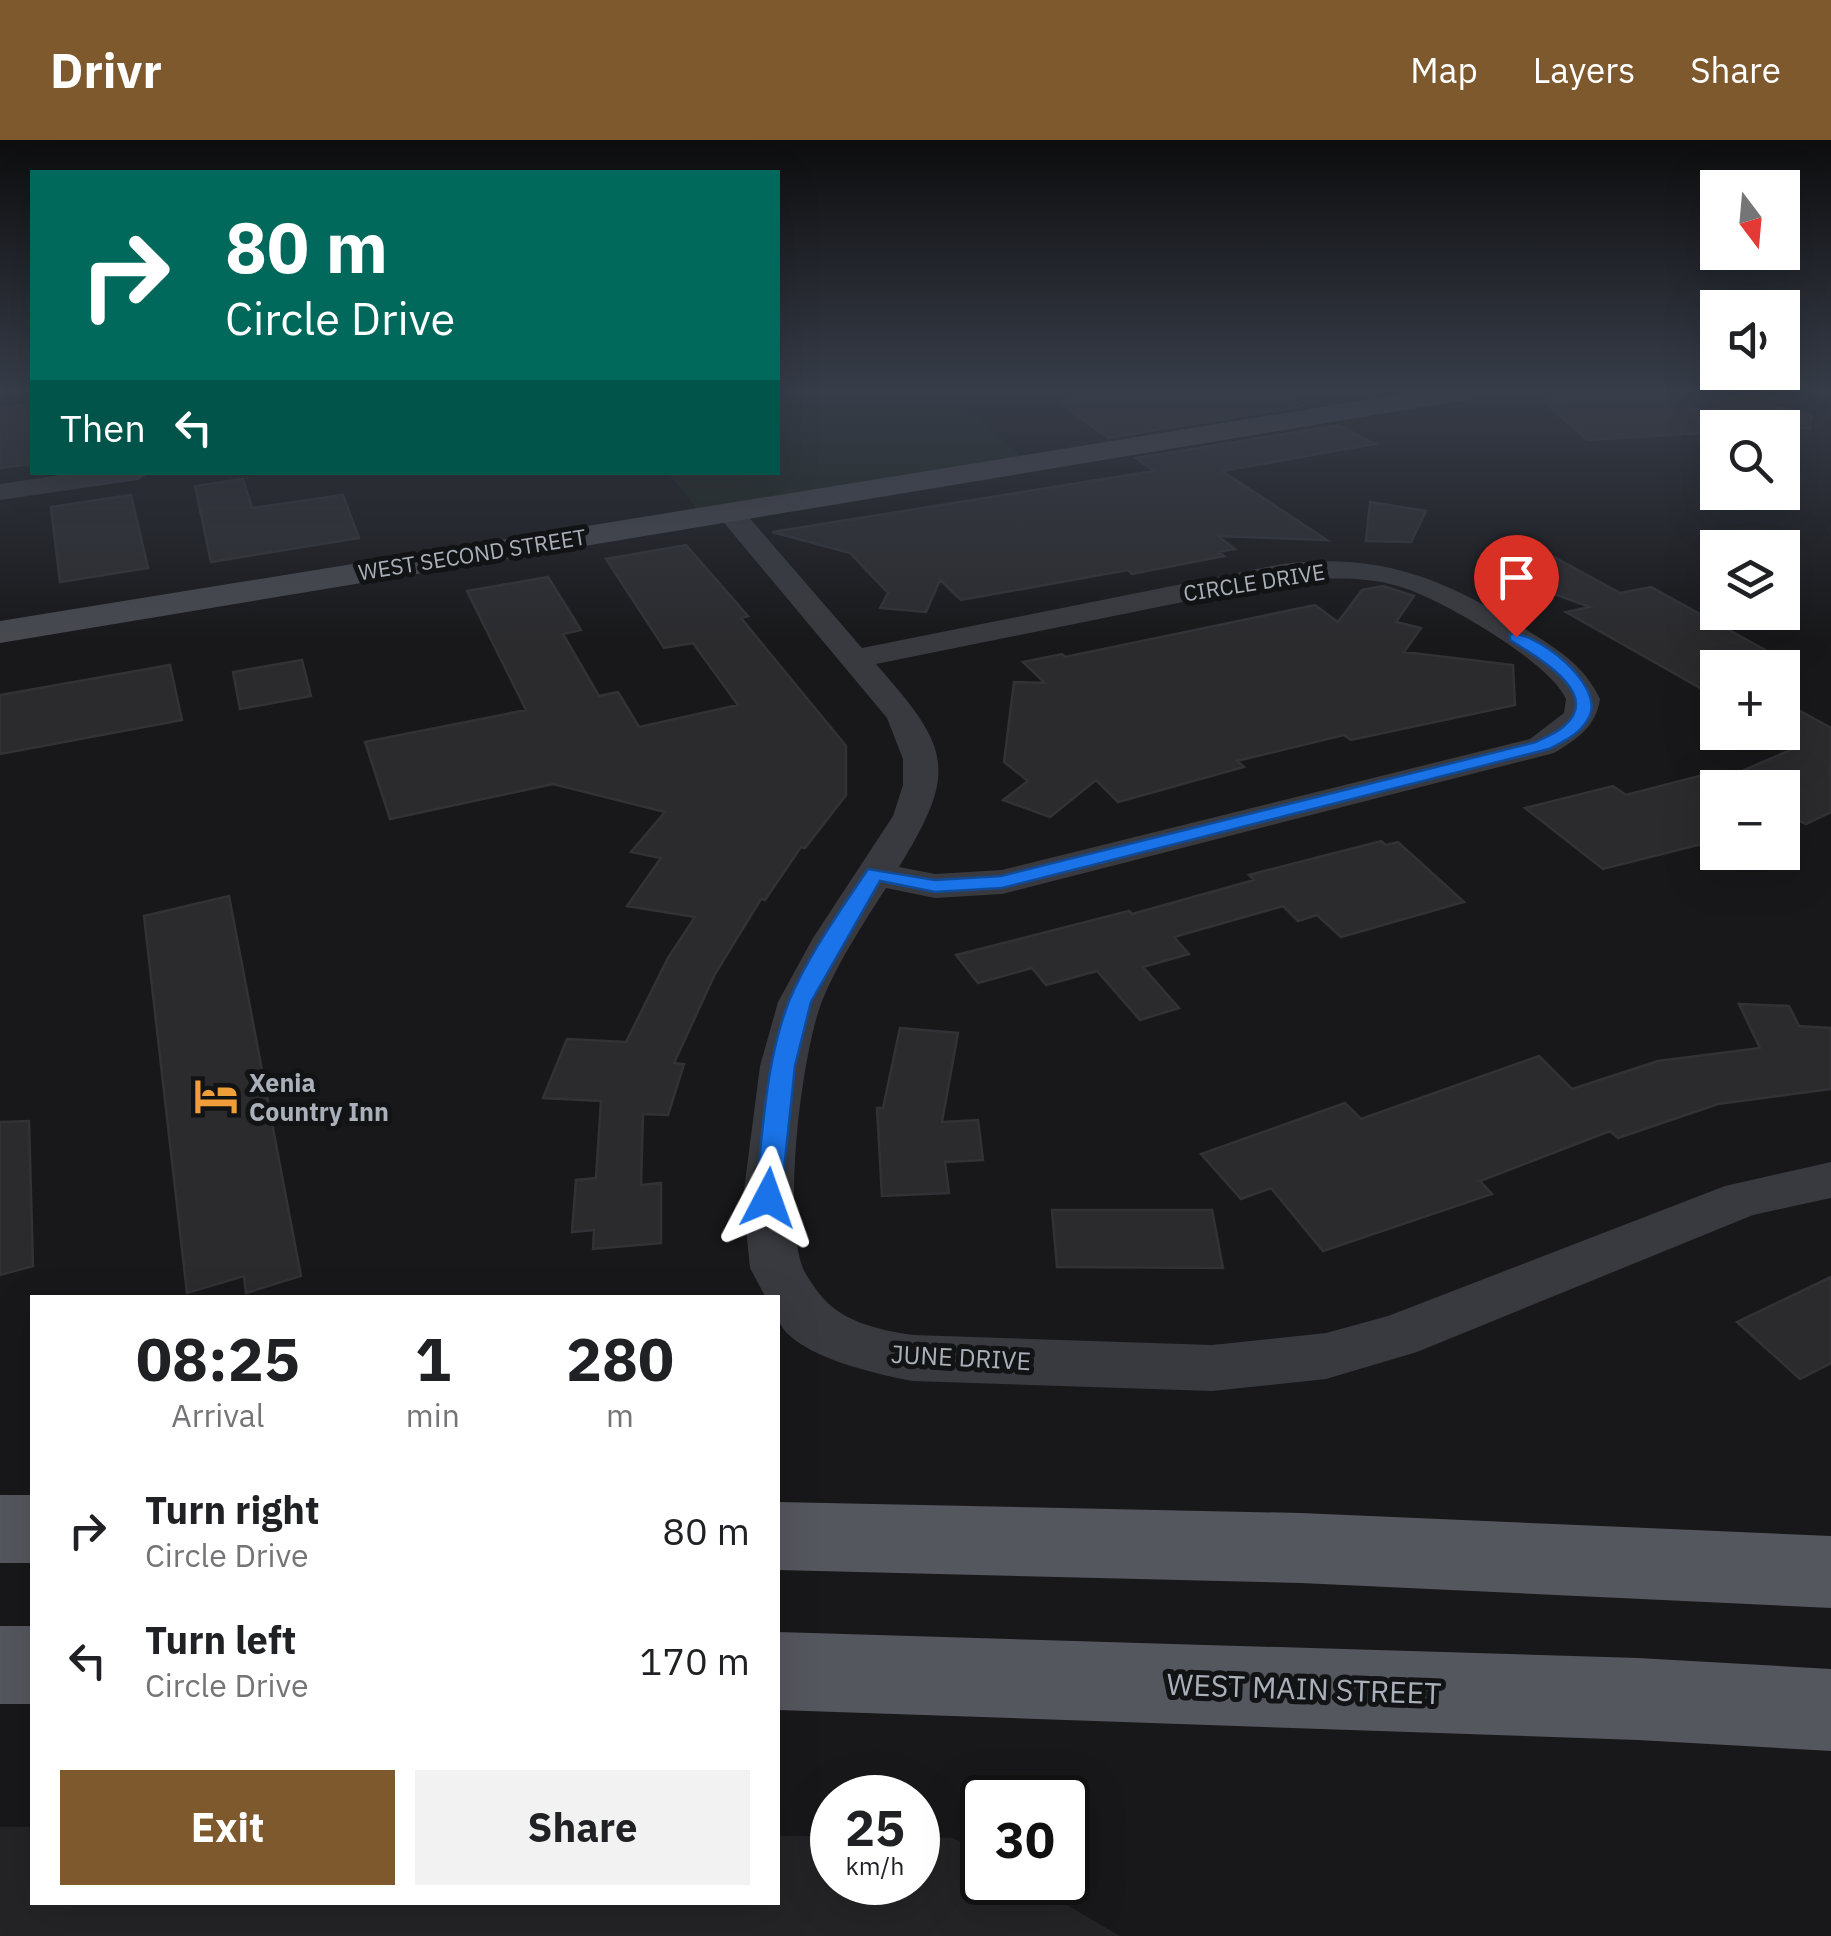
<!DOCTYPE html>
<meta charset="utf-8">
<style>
:root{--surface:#fff;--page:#f2f2f2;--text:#202124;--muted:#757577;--accent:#7e592d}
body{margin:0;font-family:"IBM Plex Sans",sans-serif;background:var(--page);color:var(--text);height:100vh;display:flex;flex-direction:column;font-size:38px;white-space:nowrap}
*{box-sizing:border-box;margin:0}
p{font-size:32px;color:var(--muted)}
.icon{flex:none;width:55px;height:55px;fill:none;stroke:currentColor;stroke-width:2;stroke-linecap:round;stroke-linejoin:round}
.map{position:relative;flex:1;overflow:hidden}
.side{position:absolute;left:30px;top:1155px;width:750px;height:610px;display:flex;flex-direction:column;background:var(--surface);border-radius:0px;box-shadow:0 10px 40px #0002}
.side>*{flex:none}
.guide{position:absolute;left:30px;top:30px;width:750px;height:305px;border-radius:0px;box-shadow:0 10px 40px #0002;background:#00695c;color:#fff;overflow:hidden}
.needle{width:65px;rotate:164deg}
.buttons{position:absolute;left:1700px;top:30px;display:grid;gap:20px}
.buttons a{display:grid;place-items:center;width:100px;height:100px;border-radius:0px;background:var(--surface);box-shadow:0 10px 40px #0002;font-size:50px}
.speed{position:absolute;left:810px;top:1635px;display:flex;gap:20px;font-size:50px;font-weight:700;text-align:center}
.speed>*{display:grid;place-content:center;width:130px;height:130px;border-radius:50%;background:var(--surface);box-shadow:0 10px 40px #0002;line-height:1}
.speed small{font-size:25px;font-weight:400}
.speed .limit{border:5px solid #111;border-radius:15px;background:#fff;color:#111}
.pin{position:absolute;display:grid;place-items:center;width:85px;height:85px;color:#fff;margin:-102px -42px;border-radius:50% 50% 50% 0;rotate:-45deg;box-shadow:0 0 10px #0007}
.pin .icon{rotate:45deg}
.me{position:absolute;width:110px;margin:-55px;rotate:4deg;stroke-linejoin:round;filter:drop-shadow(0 0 8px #0008)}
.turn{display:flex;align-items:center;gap:35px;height:210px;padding:0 30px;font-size:45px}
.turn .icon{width:130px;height:130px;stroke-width:2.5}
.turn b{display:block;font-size:70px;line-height:85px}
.then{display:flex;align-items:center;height:95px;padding:0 30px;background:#0003;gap:20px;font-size:38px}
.eta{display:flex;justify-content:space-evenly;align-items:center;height:170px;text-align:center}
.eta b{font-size:60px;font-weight:700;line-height:70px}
.action{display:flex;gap:20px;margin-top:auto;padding:20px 30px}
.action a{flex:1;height:115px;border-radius:0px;background:var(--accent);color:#fff;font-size:40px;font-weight:700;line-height:115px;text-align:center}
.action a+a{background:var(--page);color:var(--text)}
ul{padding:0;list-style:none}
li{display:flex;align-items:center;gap:30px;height:130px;padding:0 30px}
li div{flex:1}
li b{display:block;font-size:38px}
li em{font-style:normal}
header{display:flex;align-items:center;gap:60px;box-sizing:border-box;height:140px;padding:0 50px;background:var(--accent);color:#fff}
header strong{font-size:48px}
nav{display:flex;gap:55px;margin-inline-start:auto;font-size:35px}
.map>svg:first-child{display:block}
.built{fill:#242427}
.green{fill:#1d251e}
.building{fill:#2b2b2e;stroke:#323236;stroke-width:2.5}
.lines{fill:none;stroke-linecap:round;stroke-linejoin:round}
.street{fill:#393a3f;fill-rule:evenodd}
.secondary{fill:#47494f;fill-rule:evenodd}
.primary{fill:#55575e;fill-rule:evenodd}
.route{fill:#1a73e8;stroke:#114b97;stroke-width:2.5}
.labels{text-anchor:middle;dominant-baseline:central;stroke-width:10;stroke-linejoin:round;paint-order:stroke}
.far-street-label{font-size:22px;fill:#aab0b9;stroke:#121315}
.poi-label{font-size:25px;font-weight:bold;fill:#aab0b9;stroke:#121315;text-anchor:start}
.street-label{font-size:25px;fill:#aab0b9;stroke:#121315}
.near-street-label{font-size:30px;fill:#aab0b9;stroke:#121315}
</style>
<header>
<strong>Drivr</strong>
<nav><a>Map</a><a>Layers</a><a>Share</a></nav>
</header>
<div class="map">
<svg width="1831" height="1796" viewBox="0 0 1831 1796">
<rect width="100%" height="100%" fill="#18181a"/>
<path class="built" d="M 0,1687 L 32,1687 L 32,1762 L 778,1762 L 778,1696 L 832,1696 L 832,1742 L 918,1742 L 918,1697 L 953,1698 L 982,1715 L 982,1742 L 1029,1743 L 1120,1796 L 0,1796 Z"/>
<path class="green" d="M 778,250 L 947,250 L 1028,323 L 703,376 L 668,333 L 778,332 Z"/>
<path class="building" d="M 1090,250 L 1274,250 L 1304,266 L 1108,298 L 1058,261 L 1100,256 Z
M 1600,250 L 1794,250 L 1765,264 L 1812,276 L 1810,288 L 1718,288 L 1718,292 L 1587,300 L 1543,260 L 1608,257 Z
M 32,264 L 32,324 L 0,328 L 0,268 Z
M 1339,285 L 1375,304 L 1222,331 L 1327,400 L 1218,396 L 1235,409 L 1218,412 L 1224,416 L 1132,434 L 1128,430 L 961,460 L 940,440 L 926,472 L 880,468 L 888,453 L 850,413 L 772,392 L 1154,331 L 1136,318 Z
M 243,339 L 252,368 L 343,355 L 359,398 L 211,422 L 195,346 Z
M 131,355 L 148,428 L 60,442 L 51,367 Z
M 1370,362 L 1426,371 L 1411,402 L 1366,401 Z
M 1521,399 L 1620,453 L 1651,447 L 1798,528 L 1718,528 L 1718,558 L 1566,472 L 1590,467 L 1479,427 L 1523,419 Z
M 686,405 L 748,476 L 741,478 L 846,606 L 846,655 L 805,708 L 801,707 L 765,760 L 761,759 L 715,834 L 674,923 L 684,924 L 668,975 L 643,974 L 641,1045 L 661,1043 L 661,1103 L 593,1109 L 594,1090 L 572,1092 L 576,1040 L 596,1038 L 601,961 L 543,958 L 567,899 L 626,902 L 668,818 L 695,777 L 627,766 L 661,718 L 631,712 L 665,672 L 553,644 L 390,679 L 365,602 L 526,570 L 467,451 L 548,437 L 581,490 L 563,494 L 599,556 L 618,552 L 639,587 L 738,565 L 693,503 L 664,508 L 606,419 Z
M 1383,446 L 1414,456 L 1396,482 L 1421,488 L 1404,512 L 1513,525 L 1515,565 L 1351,600 L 1344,595 L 1237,621 L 1244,627 L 1118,662 L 1096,640 L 1050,677 L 1003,660 L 1028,641 L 1004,622 L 1014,542 L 1045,543 L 1023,522 L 1062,514 L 1065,517 L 1315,465 L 1338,482 L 1362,450 Z
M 302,520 L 311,556 L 240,569 L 233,532 Z
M 170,525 L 182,580 L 0,614 L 0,555 Z
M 1782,561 L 1831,588 L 1831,672 L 1806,684 L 1782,672 L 1782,648 L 1761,648 L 1735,634 L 1795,608 L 1782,601 Z
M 1699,636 L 1718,648 L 1718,700 L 1603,729 L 1525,668 L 1613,646 L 1626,655 Z
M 1381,701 L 1386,705 L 1398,702 L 1464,762 L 1341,797 L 1317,775 L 1298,781 L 1283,766 L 1174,797 L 1189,814 L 1143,827 L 1179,868 L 1140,880 L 1097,831 L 1046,845 L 1032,828 L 978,843 L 956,815 L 1129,771 L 1132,774 L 1254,740 L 1249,735 Z
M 229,756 L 301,1136 L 246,1153 L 244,1136 L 187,1153 L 144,776 Z
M 1739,864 L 1789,866 L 1799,886 L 1831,888 L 1831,949 L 1718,964 L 1618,998 L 1610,991 L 1480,1041 L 1492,1054 L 1323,1111 L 1271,1048 L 1241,1059 L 1201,1014 L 1345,963 L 1361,979 L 1539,916 L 1572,949 L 1658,921 L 1760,908 Z
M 900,888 L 958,893 L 942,982 L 978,980 L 983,1020 L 945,1022 L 949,1053 L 882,1056 L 877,968 L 883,968 Z
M 29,981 L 33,1126 L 0,1135 L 0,982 Z
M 1052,1070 L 1212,1070 L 1223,1128 L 1057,1127 Z
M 1831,1137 L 1831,1223 L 1800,1239 L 1737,1182 Z"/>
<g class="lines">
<path class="street" d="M 81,332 L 151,332 L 138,340 L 0,360 L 0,344 Z
M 729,364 L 739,366 L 862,508 L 1282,424 C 1380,413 1440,437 1522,487 C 1554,507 1584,524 1600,559 C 1596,587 1577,599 1554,613 L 1002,754 L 935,758 L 886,748 C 863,784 838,822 822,861 C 801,916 783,1071 802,1126 C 805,1134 813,1145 818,1152 C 840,1182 879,1190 913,1195 L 1212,1205 L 1326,1193 L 1388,1176 L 1725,1046 L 1831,1022 L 1831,1058 L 1753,1075 L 1417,1212 L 1326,1239 L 1212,1251 L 913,1241 C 880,1235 793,1216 779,1181 C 776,1174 778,1165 778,1158 L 766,1158 L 750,1128 L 743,1058 L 760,926 L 778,862 L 813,798 L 893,676 L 903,645 L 903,619 L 887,578 L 715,372 ZM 1315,439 C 1343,438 1373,438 1401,447 C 1441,459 1550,522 1566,559 L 1564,573 L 1530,599 L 1002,730 L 935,734 L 899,727 C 959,630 950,608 876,524 L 1282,442 Z"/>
<path class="secondary" d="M 1427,250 L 1491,250 L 1477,258 L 0,503 L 0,481 Z"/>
<path class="primary" d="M 0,1355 L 32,1355 L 32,1423 L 0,1423 Z
M 778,1362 L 1301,1373 L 1831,1396 L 1831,1468 L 1301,1443 L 778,1430 Z
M 0,1486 L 32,1486 L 32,1564 L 0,1564 Z
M 778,1492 L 1638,1518 L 1831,1529 L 1831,1611 L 1638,1600 L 778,1570 Z"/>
</g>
<linearGradient id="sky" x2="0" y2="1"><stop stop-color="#0d0d0e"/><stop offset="0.5" stop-color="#373d49"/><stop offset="1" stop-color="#373d49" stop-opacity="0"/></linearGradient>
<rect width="1831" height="501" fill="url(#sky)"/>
<path class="route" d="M 1510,494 C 1537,491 1603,544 1590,575 C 1583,593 1564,601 1549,609 L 1002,748 L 935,752 L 880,741 L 811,862 L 795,926 L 781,1058 L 777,1065 L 759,1065 L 755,1058 C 763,994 765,922 789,861 C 808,815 840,771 868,729 L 935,740 L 1001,736 L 1536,602 C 1545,597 1557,593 1564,586 C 1604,553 1533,515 1510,500 Z"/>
<defs>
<g id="hotel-bare" transform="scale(3.45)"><path d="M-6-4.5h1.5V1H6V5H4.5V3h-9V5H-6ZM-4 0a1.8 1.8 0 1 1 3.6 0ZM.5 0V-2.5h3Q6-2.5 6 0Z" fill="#f09e39" stroke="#121315" stroke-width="2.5" paint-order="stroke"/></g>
</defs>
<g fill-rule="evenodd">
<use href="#hotel-bare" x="216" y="956"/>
</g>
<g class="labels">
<g class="far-street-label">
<text transform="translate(472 414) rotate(-9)">WEST SECOND STREET</text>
<text transform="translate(1254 442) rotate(-9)">CIRCLE DRIVE</text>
</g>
<g class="poi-label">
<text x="249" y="942">Xenia<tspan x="249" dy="29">Country Inn</tspan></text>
</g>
<g class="street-label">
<text transform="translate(961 1217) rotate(3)">JUNE DRIVE</text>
</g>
<g class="near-street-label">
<text transform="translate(1304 1548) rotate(2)">WEST MAIN STREET</text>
</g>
</g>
</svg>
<div class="buttons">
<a><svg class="needle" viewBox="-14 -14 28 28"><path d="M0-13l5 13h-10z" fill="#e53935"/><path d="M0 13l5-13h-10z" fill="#757577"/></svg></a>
<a><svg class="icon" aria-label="sound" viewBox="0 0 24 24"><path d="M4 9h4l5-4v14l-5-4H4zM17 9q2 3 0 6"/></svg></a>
<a><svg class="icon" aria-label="search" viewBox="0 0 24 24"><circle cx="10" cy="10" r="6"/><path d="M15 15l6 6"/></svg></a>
<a><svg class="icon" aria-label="layers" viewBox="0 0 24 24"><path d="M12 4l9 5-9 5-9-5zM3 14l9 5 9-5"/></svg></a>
<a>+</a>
<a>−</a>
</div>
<div class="speed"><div>25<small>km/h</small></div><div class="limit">30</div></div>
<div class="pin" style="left:1516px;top:497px;background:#d93025"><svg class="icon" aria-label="arrive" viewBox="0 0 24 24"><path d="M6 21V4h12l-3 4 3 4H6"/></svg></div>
<svg class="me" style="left:768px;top:1058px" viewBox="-20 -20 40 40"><path d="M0-17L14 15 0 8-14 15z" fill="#1a73e8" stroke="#fff" stroke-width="4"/></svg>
<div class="guide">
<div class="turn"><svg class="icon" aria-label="right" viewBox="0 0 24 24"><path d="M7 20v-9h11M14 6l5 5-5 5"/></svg><div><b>80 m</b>Circle Drive</div></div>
<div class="then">Then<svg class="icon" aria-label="left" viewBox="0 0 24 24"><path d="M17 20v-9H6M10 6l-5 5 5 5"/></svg></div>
</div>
<section class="side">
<div class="eta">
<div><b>08:25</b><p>Arrival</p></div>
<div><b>1</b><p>min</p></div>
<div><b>280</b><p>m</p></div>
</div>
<ul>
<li><svg class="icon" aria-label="right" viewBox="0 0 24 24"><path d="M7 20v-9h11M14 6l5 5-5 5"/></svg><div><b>Turn right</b><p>Circle Drive</p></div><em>80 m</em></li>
<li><svg class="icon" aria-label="left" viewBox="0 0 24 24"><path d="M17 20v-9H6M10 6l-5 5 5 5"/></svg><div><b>Turn left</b><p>Circle Drive</p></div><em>170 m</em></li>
</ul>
<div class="action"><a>Exit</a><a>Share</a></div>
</section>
</div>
